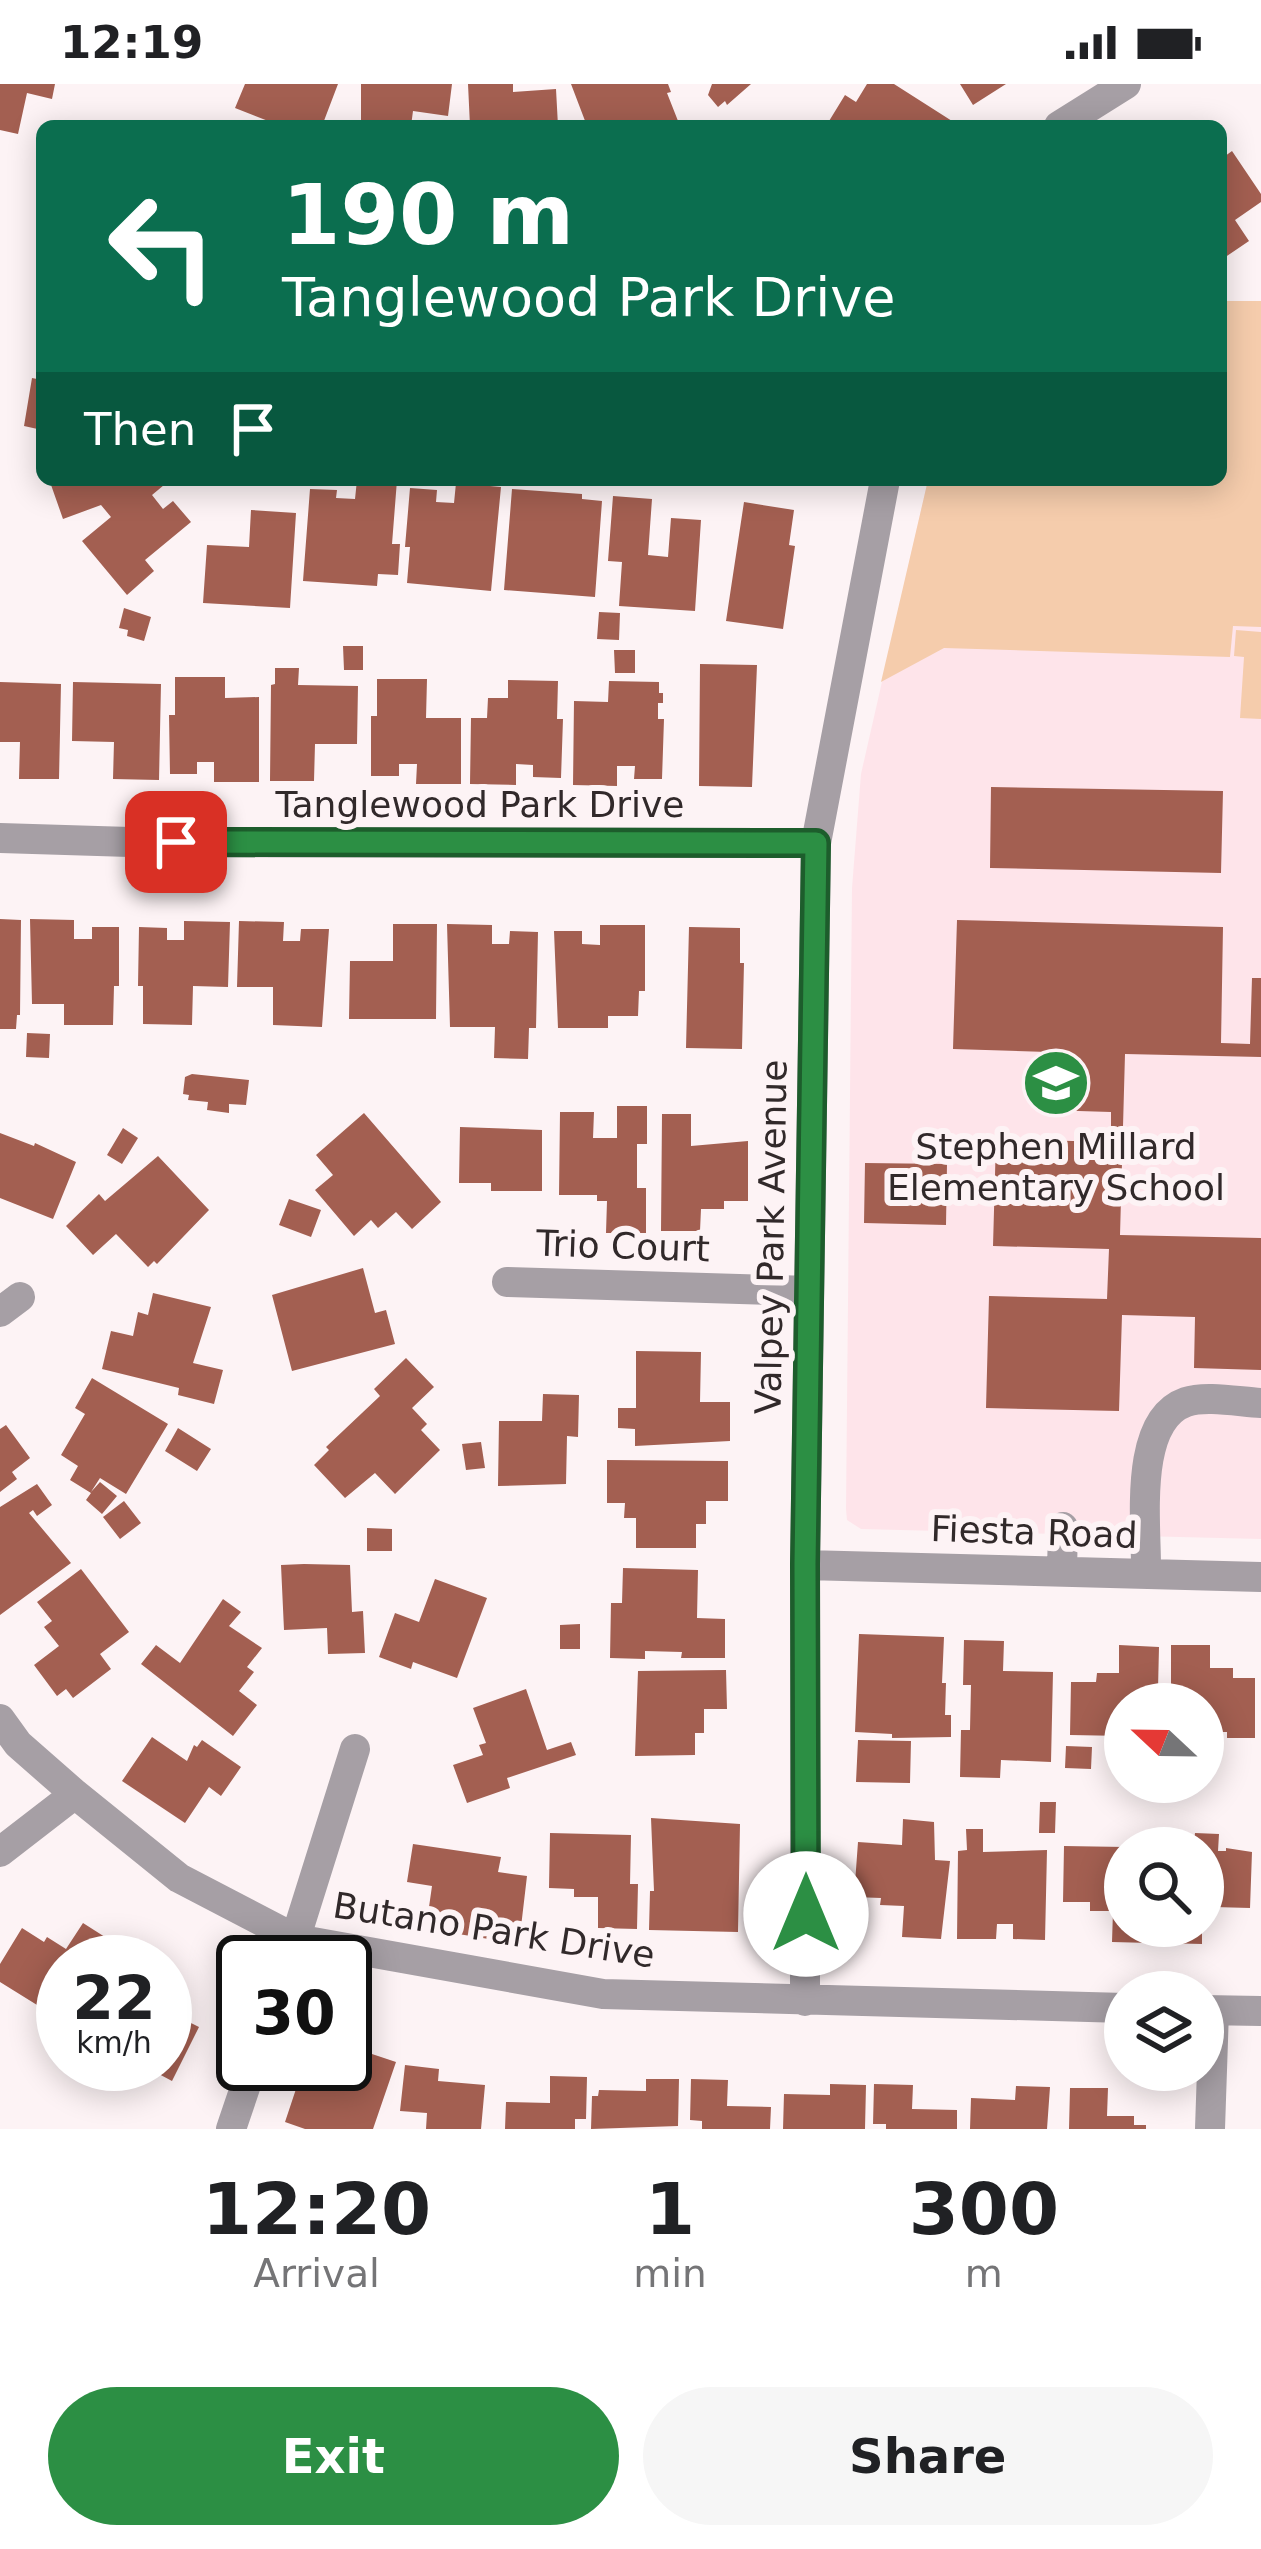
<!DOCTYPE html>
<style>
:root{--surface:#fff;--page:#f6f6f6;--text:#202124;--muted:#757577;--accent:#2c8f44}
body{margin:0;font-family:"DejaVu Sans",sans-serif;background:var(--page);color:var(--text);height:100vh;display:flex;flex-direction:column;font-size:45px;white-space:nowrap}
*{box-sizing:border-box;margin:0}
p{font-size:39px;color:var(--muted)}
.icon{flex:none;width:66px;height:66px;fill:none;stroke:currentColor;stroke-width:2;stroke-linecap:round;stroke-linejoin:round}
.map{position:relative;height:2045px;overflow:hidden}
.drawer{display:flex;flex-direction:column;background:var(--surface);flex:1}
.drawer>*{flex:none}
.guide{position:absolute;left:36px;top:36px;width:1191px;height:366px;border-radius:18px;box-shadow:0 6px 30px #0003;background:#0b6e4f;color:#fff;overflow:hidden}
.needle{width:78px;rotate:292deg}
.buttons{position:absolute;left:1104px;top:1599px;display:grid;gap:24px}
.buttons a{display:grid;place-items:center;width:120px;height:120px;border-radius:50%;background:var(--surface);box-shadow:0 6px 30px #0003;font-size:60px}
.speed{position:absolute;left:36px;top:1851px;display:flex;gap:24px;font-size:60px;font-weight:700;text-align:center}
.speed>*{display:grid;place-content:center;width:156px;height:156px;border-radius:50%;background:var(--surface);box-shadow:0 6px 30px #0003;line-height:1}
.speed small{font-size:30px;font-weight:400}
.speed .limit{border:6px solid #111;border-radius:18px;background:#fff;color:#111}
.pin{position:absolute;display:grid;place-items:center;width:102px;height:102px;color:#fff;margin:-51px;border-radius:24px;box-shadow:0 6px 18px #0006}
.me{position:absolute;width:132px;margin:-66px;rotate:0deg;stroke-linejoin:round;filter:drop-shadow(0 0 9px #0008)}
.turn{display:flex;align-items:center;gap:42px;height:252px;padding:0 48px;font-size:54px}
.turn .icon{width:156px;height:156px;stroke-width:2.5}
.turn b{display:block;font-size:84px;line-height:102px}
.then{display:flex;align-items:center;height:114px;padding:0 48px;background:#0003;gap:24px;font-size:45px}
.eta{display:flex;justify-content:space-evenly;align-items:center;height:204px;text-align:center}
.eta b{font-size:72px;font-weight:700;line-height:84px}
.button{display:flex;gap:24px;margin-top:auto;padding:24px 48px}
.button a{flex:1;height:138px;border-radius:72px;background:var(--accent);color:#fff;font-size:48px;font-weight:700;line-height:138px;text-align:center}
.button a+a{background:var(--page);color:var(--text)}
.status{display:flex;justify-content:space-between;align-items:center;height:84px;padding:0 60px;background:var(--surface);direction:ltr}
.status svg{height:33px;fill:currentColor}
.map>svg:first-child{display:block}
.built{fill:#fee4ea}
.green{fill:#f5ccac}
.building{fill:#a35f51}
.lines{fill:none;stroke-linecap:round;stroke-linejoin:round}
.minor{stroke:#a69fa5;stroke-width:30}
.route-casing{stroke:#1d5d2c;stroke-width:30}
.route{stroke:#2c8f44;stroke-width:21}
.labels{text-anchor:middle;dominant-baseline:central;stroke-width:12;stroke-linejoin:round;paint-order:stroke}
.street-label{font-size:36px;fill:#31292a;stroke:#fdf3f5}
.poi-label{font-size:36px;fill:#31292a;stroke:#fdf3f5}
</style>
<div class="status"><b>12:19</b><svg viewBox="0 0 49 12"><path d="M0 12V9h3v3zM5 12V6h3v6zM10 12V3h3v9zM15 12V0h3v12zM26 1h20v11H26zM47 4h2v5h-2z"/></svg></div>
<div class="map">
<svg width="1261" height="2045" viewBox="0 0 1261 2045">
<rect width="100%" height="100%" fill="#fdf3f5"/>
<path class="built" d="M 1221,217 L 1261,217 L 1261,1455 L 861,1445 L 847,1436 L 846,1425 L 852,804 L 861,690 L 928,396 L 1221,396 Z"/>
<path class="green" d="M 1221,217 L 1261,217 L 1261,543 L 1233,542 L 1230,573 L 944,564 L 881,598 L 928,396 L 1221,396 Z
M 1236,546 L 1261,548 L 1261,635 L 1240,634 L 1244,573 L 1234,572 Z"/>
<path class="building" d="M 0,0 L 55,0 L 52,15 L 27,9 L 18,50 L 0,46 Z
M 245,0 L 338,0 L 322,42 L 281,42 L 235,24 Z
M 361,0 L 452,0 L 448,32 L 413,27 L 411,42 L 361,42 Z
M 468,0 L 513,0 L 513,8 L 556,5 L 558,42 L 470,42 Z
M 571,0 L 668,0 L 671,8 L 667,9 L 680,42 L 587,42 Z
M 712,0 L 751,0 L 727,21 L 725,17 L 718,23 L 708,11 Z
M 867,0 L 894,0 L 952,37 L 949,42 L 826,42 L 845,11 L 856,18 Z
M 960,0 L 1006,0 L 973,21 Z
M 1232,67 L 1261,110 L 1261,118 L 1235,136 L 1249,157 L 1221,176 L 1221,75 Z
M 32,294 L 42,296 L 42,346 L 24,342 Z
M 55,396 L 170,396 L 152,411 L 163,425 L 173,417 L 191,438 L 145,476 L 154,487 L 127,511 L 82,457 L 111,433 L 101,421 L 63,435 L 50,398 Z
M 357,396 L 397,396 L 392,460 L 400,460 L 398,491 L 378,490 L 377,502 L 303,497 L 310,405 L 337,406 L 336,414 L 355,415 Z
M 456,399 L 501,403 L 491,507 L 407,499 L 410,463 L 405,463 L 410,404 L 437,406 L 436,418 L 454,419 Z
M 512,405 L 582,410 L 582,415 L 602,417 L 595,513 L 504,506 Z
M 613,412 L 652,415 L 648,471 L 668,473 L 671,434 L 701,436 L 695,527 L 619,522 L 622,478 L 608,477 Z
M 744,418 L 794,426 L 789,461 L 795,462 L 783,545 L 726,537 Z
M 251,426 L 296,429 L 290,524 L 203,519 L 207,461 L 249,463 Z
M 124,524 L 151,533 L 144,557 L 127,552 L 128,546 L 119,544 Z
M 599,528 L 620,529 L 619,556 L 597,555 Z
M 343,562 L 363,562 L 363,586 L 344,586 Z
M 614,566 L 635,566 L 635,589 L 615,589 Z
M 700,580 L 757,581 L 752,703 L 699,702 Z
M 275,584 L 299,584 L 298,601 L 358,602 L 357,660 L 315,660 L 314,697 L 270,697 L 271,601 L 275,600 Z
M 175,593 L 225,593 L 225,614 L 259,613 L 259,698 L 214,698 L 214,678 L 197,678 L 197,690 L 170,690 L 169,631 L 175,631 Z
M 377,595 L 427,595 L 426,634 L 461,634 L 461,700 L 416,700 L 417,680 L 399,680 L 399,692 L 371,692 L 371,632 L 377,632 Z
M 508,596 L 558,597 L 557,635 L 563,635 L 561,694 L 533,693 L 533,681 L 516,680 L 516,701 L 470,700 L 471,634 L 487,634 L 488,614 L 508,614 Z
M 609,597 L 659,598 L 659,609 L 663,609 L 663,619 L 658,619 L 658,635 L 664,635 L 662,695 L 634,695 L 635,682 L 617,682 L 617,702 L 573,701 L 574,617 L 608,618 Z
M 0,598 L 61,600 L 59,695 L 19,695 L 20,658 L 0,658 Z
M 73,598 L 161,600 L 159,696 L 113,695 L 114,658 L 72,657 Z
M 991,703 L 1223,707 L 1221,789 L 990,784 Z
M 0,835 L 21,836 L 20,931 L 17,931 L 16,945 L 0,945 Z
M 30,835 L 74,836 L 74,855 L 92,855 L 92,843 L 119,843 L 119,902 L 114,902 L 113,941 L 64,941 L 64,920 L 32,920 Z
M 957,836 L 1223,843 L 1221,959 L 1250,960 L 1252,894 L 1261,894 L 1261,973 L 1125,970 L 1120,1151 L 1261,1154 L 1261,1286 L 1194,1284 L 1195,1233 L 1122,1231 L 1119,1327 L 986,1324 L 989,1212 L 1107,1215 L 1109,1165 L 993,1162 L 996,1055 L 1111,1058 L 1111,1028 L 1046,1026 L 1048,968 L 953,965 Z
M 184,837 L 230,838 L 228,903 L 193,902 L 192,941 L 143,940 L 143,902 L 138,902 L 139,843 L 167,844 L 167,856 L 184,856 Z
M 239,837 L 284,838 L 283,857 L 300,857 L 301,845 L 329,845 L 322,943 L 273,941 L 273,903 L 237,903 Z
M 393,840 L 437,840 L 436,935 L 349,935 L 350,877 L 393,877 Z
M 447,840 L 492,841 L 492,860 L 509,860 L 510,847 L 538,848 L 536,944 L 529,944 L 528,975 L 494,974 L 495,943 L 450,943 Z
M 600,841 L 645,841 L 645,907 L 639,907 L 638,932 L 608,932 L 608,944 L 558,944 L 554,847 L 582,847 L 582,860 L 600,861 Z
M 689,843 L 740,844 L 740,879 L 744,879 L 742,965 L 686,964 Z
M 27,949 L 50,950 L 49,974 L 26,973 Z
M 192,990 L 249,996 L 246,1021 L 229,1020 L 229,1029 L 207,1026 L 208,1018 L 188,1016 L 189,1011 L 183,1010 L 185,993 Z
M 617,1022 L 647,1022 L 647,1060 L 637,1060 L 637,1104 L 646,1104 L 646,1149 L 606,1149 L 607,1117 L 597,1117 L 597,1111 L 559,1111 L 560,1028 L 594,1028 L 593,1054 L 617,1054 Z
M 364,1029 L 441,1118 L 412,1145 L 396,1128 L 378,1144 L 371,1136 L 354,1152 L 315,1106 L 333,1091 L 316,1071 Z
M 662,1030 L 691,1030 L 691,1062 L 748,1057 L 748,1117 L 724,1117 L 724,1125 L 701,1125 L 700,1147 L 661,1147 Z
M 460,1043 L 542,1046 L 542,1107 L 491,1107 L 491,1099 L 459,1099 Z
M 123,1044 L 138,1054 L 122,1080 L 107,1071 Z
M 0,1049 L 34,1062 L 35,1059 L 76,1078 L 53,1135 L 0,1114 Z
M 158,1072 L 209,1126 L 157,1180 L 154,1177 L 148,1183 L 116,1150 L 93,1171 L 66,1142 L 99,1110 L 105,1117 Z
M 865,1079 L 947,1080 L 946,1141 L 864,1139 Z
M 289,1115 L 321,1126 L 311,1153 L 279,1141 Z
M 363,1184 L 375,1229 L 386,1226 L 395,1260 L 292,1287 L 272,1211 Z
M 153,1209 L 211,1223 L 193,1279 L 223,1286 L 214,1320 L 178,1311 L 179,1304 L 102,1285 L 111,1247 L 133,1252 L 138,1228 L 148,1231 Z
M 636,1267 L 701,1268 L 700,1318 L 730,1318 L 730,1357 L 635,1362 L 635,1345 L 618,1344 L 618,1324 L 636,1324 Z
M 406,1274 L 434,1303 L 412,1324 L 427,1340 L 421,1346 L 440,1366 L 395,1410 L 375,1389 L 345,1414 L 314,1381 L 329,1366 L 326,1363 L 380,1312 L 374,1305 Z
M 92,1294 L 168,1340 L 126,1410 L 100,1394 L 91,1408 L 100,1398 L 117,1412 L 102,1430 L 86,1416 L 91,1409 L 70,1396 L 78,1382 L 61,1371 L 85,1330 L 75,1324 Z
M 543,1310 L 579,1311 L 578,1353 L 567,1352 L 566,1400 L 498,1402 L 499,1337 L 542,1337 Z
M 6,1341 L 30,1374 L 12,1388 L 17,1395 L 0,1408 L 0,1345 Z
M 178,1344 L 211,1365 L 197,1387 L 165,1367 Z
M 481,1358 L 485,1384 L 466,1386 L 462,1360 Z
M 607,1376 L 728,1377 L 728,1417 L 706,1417 L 706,1440 L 696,1440 L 696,1464 L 636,1464 L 636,1434 L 624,1434 L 625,1419 L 607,1419 Z
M 37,1400 L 52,1421 L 37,1432 L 33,1426 L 29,1429 L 71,1479 L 0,1531 L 0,1423 Z
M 124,1417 L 141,1439 L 120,1455 L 103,1433 Z
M 367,1444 L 392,1445 L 392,1467 L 367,1467 Z
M 304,1480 L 350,1481 L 352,1528 L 363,1527 L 365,1569 L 328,1570 L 327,1544 L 284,1546 L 281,1481 Z
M 623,1484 L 698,1486 L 697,1534 L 725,1535 L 725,1574 L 681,1574 L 682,1568 L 645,1567 L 645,1575 L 610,1574 L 611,1519 L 622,1519 Z
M 81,1485 L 129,1548 L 100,1570 L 111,1585 L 73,1614 L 66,1605 L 57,1612 L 34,1581 L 59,1562 L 44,1543 L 52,1537 L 37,1518 Z
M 435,1495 L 487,1514 L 457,1594 L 413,1578 L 411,1585 L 379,1573 L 395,1529 L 419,1538 Z
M 223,1515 L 241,1528 L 229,1542 L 262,1564 L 247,1583 L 254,1588 L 239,1607 L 257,1621 L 233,1652 L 141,1580 L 156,1561 L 180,1579 Z
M 580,1540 L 580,1565 L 560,1565 L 560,1541 Z
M 859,1550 L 944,1553 L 942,1599 L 946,1599 L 945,1631 L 951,1631 L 951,1653 L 892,1654 L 892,1650 L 855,1648 Z
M 964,1556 L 1004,1557 L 1003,1587 L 1053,1588 L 1051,1678 L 1001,1676 L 1000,1694 L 960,1693 L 961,1646 L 970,1646 L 971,1601 L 963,1601 Z
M 1119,1561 L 1159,1563 L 1158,1605 L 1148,1605 L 1148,1620 L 1125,1620 L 1125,1652 L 1070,1651 L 1071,1598 L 1096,1598 L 1097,1589 L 1119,1589 Z
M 1171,1561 L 1210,1561 L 1210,1584 L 1233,1584 L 1233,1594 L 1255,1594 L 1255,1654 L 1227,1654 L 1227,1648 L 1213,1648 L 1213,1666 L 1203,1666 L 1203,1620 L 1171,1620 Z
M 726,1586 L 727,1625 L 704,1625 L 704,1649 L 695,1649 L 695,1671 L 635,1672 L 638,1587 Z
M 526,1605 L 547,1666 L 571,1658 L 576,1671 L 507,1694 L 510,1704 L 467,1719 L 453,1681 L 483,1671 L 479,1661 L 486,1659 L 473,1624 Z
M 152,1653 L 187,1677 L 194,1661 L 197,1663 L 202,1656 L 241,1683 L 221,1712 L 209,1703 L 185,1739 L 122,1697 Z
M 858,1656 L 911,1657 L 910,1699 L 856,1698 Z
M 1066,1662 L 1092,1663 L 1091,1685 L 1065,1684 Z
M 1040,1718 L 1056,1718 L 1055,1749 L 1039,1749 Z
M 651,1734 L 740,1740 L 738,1848 L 649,1846 L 650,1807 L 654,1807 Z
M 903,1735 L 934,1738 L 935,1776 L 950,1777 L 941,1855 L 902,1853 L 904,1822 L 880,1821 L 881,1814 L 854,1813 L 858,1758 L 902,1761 Z
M 966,1745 L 983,1745 L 983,1768 L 1047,1766 L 1045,1856 L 1013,1855 L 1013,1840 L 997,1840 L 996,1855 L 957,1855 L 958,1767 L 967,1766 Z
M 550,1749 L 631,1751 L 630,1800 L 638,1800 L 637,1845 L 598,1844 L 598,1813 L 574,1813 L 574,1805 L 549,1804 Z
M 1195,1749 L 1219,1750 L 1218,1767 L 1226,1767 L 1226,1764 L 1252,1768 L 1250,1824 L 1214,1823 L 1214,1829 L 1203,1829 L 1203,1764 L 1176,1764 L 1176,1758 L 1194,1758 Z
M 413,1760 L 501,1773 L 498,1788 L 527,1792 L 519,1860 L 434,1846 L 437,1831 L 428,1830 L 432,1802 L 407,1798 Z
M 1064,1762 L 1125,1763 L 1125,1842 L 1151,1842 L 1151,1859 L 1112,1858 L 1113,1827 L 1090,1827 L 1090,1818 L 1063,1818 Z
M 83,1839 L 116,1860 L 105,1878 L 63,1878 L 63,1927 L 58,1934 L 0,1898 L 0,1880 L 22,1844 L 44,1858 L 47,1853 L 66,1865 Z
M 1163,1842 L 1202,1842 L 1202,1860 L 1162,1859 Z
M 165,1916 L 183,1925 L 179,1933 L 199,1943 L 172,1997 L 140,1980 L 165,1980 Z
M 357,1965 L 396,1978 L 373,2045 L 305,2045 L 285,2038 L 304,1981 L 325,1988 L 329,1980 L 350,1987 Z
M 405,1981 L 439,1985 L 438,1997 L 485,2001 L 481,2045 L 426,2045 L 427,2029 L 400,2027 Z
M 550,1992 L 587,1993 L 586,2035 L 575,2035 L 575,2045 L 505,2045 L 506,2018 L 550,2019 Z
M 646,1995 L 679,1995 L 678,2042 L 591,2045 L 592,2012 L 598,2012 L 599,2006 L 646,2007 Z
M 691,1995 L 728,1996 L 727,2022 L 771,2023 L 770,2045 L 702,2045 L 702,2037 L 690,2036 Z
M 830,2000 L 866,2001 L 865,2045 L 783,2045 L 784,2010 L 830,2011 Z
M 874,2000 L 913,2001 L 912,2025 L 957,2026 L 957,2045 L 886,2045 L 886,2040 L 873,2040 Z
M 1016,2002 L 1050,2003 L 1047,2045 L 970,2045 L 971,2014 L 1015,2016 Z
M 1070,2004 L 1108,2004 L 1107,2032 L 1134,2032 L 1134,2041 L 1146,2041 L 1146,2045 L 1069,2045 Z"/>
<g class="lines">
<path class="minor" d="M 1059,42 L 1126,0
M 0,754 L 130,758 L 816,759
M 507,1198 L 809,1207
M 0,1228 L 20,1213
M 805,1481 L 1261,1493
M 1062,1487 L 1063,1443
M 1146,1490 C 1147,1442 1132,1337 1186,1318 C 1206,1311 1240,1318 1261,1319
M 0,1635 L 18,1660 L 75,1710 L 179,1794 L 296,1855 L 603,1910 L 1125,1924
M 0,1768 L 75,1710
M 288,1878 L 355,1665
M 805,1917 L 805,1481 L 816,759 L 885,396
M 1203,1926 L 1261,1927
M 231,2045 L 253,1980
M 1210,2045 L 1214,1927"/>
</g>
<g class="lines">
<g class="route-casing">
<path id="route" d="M 176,758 L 816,759 L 805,1480 L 806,1830"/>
</g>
<use href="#route" class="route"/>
</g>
<defs>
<g id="school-disc" transform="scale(3.45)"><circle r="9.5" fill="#2c8f44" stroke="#fdf3f5"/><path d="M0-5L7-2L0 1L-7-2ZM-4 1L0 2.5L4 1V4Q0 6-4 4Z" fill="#fff"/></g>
</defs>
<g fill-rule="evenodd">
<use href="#school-disc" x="1056" y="999"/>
</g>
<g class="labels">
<g class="street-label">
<text x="480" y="720">Tanglewood Park Drive</text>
<text transform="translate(771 1153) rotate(-89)">Valpey Park Avenue</text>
<text transform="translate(623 1162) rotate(2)">Trio Court</text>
<text transform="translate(1034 1448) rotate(2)">Fiesta Road</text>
<text transform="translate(494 1846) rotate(9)">Butano Park Drive</text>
</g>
<g class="poi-label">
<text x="1056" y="1062">Stephen Millard<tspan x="1056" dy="41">Elementary School</tspan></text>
</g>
</g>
</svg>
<div class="buttons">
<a><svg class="needle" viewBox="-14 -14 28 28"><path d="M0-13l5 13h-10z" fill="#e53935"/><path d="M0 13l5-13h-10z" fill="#757577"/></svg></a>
<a><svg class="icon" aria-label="search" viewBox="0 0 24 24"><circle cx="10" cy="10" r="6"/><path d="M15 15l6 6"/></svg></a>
<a><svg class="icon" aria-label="layers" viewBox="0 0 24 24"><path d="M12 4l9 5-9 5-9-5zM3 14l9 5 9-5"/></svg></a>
</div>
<div class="speed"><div>22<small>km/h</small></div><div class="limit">30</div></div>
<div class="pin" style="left:176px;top:758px;background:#d93025"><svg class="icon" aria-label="arrive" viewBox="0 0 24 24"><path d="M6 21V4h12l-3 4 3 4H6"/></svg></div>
<svg class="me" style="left:806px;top:1830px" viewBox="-20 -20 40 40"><circle r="19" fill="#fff"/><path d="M0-13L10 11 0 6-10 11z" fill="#2c8f44"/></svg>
<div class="guide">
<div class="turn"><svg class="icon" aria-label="left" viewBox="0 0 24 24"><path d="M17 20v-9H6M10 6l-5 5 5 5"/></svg><div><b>190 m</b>Tanglewood Park Drive</div></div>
<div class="then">Then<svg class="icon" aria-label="arrive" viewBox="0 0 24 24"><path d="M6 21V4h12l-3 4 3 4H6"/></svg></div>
</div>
</div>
<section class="drawer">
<div class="eta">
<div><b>12:20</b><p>Arrival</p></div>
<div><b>1</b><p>min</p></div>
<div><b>300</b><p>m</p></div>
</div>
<div class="button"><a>Exit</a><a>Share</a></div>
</section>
